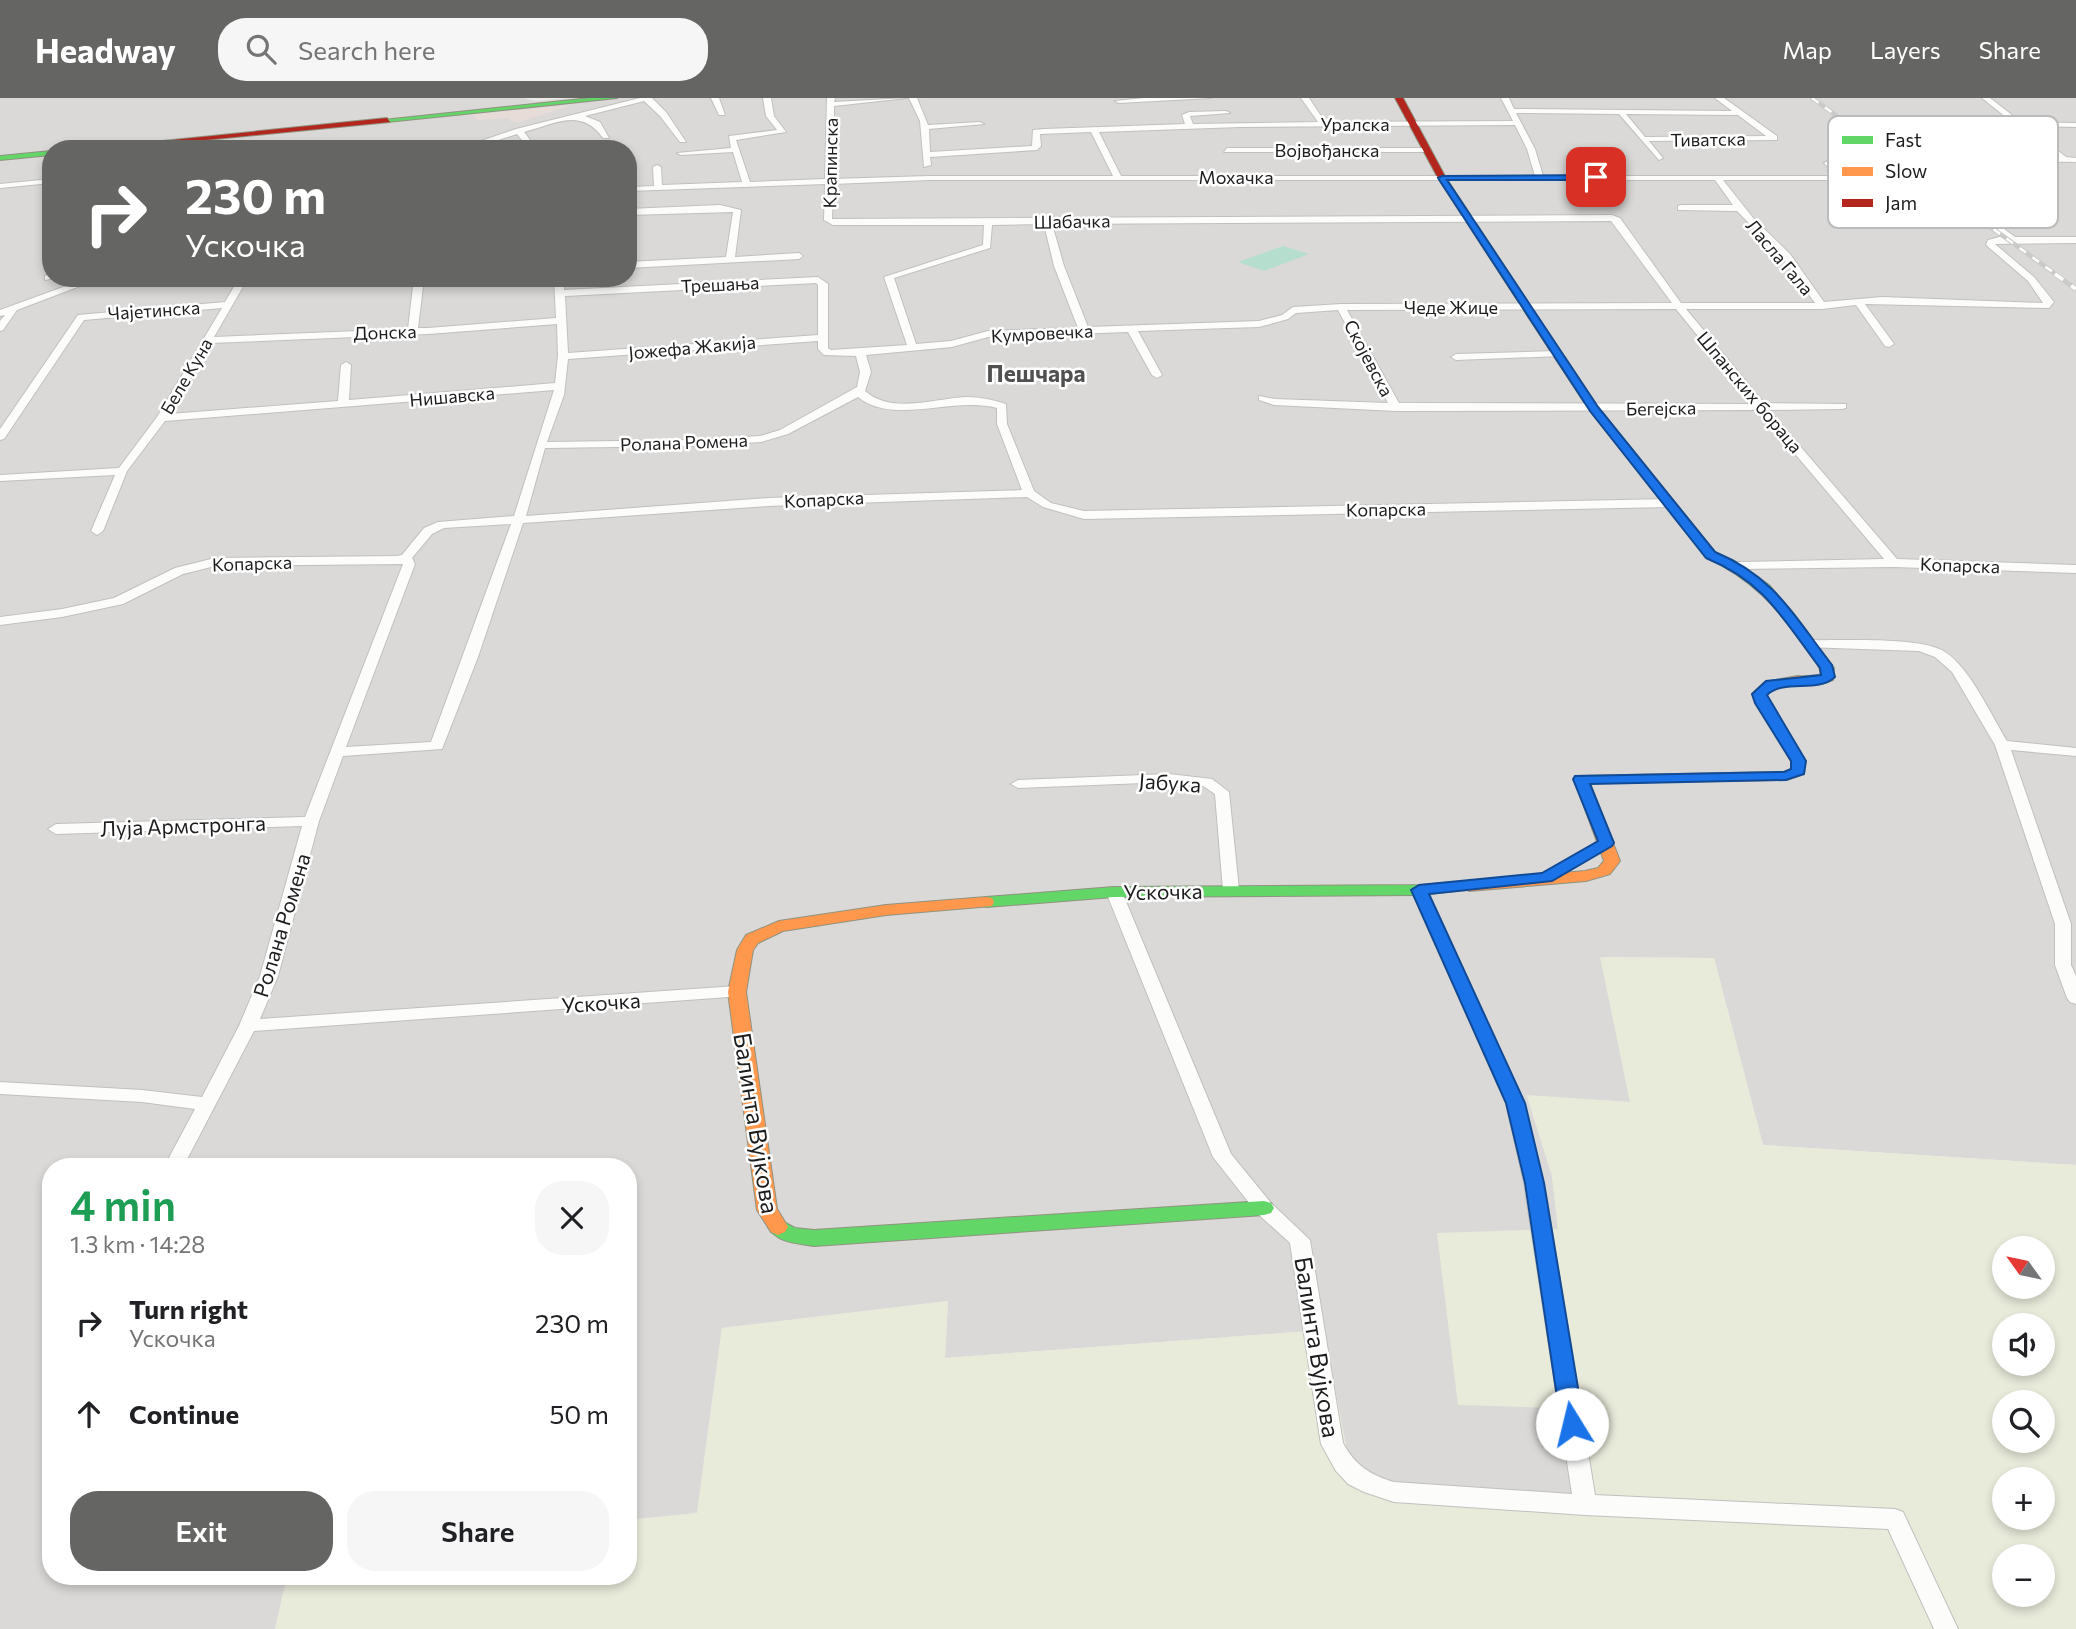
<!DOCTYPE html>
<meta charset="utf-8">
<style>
:root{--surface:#fff;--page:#f6f6f6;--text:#202124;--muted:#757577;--accent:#656563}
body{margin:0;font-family:Commissioner,sans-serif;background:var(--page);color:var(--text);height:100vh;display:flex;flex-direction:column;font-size:26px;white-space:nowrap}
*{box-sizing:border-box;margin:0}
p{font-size:23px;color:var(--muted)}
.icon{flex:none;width:38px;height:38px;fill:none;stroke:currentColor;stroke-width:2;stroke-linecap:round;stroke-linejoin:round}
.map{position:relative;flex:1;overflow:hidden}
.details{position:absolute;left:42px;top:1060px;width:595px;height:427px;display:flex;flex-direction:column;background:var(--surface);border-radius:28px;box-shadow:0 4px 10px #0003}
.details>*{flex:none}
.top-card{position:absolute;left:42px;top:42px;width:595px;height:147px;border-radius:28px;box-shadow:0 4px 10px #0003;background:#656563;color:#fff;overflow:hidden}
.needle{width:46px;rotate:303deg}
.buttons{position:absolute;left:1992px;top:1138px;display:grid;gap:14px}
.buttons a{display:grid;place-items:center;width:63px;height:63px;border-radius:50%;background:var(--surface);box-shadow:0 4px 10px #0003;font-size:35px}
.pin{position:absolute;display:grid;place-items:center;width:60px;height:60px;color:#fff;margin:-30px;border-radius:14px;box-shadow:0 4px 10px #0006}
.me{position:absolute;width:77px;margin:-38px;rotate:351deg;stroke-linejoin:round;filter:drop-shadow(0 0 5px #0008)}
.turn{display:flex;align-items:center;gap:24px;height:147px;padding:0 28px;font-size:32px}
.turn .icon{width:91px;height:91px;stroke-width:2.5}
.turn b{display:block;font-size:49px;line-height:60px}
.round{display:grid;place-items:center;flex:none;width:74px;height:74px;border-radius:28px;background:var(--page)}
.summary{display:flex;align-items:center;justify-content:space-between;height:119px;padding:0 28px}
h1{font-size:42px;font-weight:600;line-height:52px;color:#1e9e55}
.primary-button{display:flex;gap:14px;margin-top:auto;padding:14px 28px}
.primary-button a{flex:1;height:80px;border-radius:28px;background:var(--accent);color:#fff;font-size:28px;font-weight:600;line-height:80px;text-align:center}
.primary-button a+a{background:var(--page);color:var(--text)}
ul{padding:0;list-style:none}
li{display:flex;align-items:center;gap:21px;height:91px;padding:0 28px}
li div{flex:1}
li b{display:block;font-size:26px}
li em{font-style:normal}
header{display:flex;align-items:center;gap:42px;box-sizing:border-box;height:98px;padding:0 35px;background:var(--accent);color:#fff}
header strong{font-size:33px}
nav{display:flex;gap:38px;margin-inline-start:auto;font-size:24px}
.search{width:490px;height:63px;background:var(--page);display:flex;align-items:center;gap:18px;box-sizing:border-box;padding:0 24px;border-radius:28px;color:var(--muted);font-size:26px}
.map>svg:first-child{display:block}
.residential{fill:#dad9d7;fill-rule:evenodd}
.commercial{fill:#e8dcd9}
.farmland{fill:#e8eada;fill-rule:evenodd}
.pitch{fill:#b6decf}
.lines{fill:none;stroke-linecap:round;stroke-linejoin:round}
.street-casing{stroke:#c1c0be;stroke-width:2}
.fast-casing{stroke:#909380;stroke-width:2}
.slow-casing{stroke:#909380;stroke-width:2}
.jam-casing{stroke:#909380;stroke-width:2}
.street{fill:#fcfcfb;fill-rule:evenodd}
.fast{fill:#63d668;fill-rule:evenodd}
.slow{fill:#ff974d;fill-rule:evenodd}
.jam{fill:#b3261e;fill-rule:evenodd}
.rail-far1-casing{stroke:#cacac9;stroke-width:4.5}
.rail-casing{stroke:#cacac9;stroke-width:5}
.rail-far1{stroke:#fff;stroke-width:2.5;stroke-dasharray:8;stroke-linecap:butt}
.rail{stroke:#fff;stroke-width:3.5;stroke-dasharray:10;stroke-linecap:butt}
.route{fill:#1a73e8;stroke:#114b97;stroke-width:2}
.labels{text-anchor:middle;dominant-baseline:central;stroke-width:5;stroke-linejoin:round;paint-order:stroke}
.far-street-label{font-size:18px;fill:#1d1d1d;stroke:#fff}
.street-label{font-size:21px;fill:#1d1d1d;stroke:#fff}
.far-district-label{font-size:23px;font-weight:bold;fill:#505050;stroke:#fff}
.near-street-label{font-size:24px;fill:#1d1d1d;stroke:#fff}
.key{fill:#fff;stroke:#bbb;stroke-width:2}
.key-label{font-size:19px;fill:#1d1d1d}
</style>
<header>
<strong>Headway</strong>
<div class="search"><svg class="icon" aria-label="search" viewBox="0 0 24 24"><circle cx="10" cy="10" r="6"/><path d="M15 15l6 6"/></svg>Search here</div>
<nav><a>Map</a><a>Layers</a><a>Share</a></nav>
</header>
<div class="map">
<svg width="2076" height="1531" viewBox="0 0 2076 1531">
<rect width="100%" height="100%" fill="#ebeae6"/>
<path class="residential" d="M 0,0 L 523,0 L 535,3 L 572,0 L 2076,0 L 2076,1067 L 1763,1047 L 1714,860 L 1601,859 L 1630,1004 L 1527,998 L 1552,1078 L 1558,1132 L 1437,1136 L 1562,1310 L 1585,1407 L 1354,1390 L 1324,1232 L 945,1260 L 948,1203 L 722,1230 L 697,1415 L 628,1422 L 628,1069 L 51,1069 L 51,1479 L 287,1479 L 275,1531 L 0,1531 ZM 51,51 L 628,51 L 628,180 L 51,180 Z"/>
<path class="commercial" d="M 573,7 L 519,24 L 510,23 L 509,20 L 477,22 L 474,18 L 467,17 Z"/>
<path class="farmland" d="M 1600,859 L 1714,860 L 1763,1047 L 2076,1067 L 2076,1531 L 275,1531 L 287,1479 L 628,1479 L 628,1422 L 697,1415 L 722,1230 L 948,1203 L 945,1260 L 1324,1232 L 1354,1390 L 1585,1406 L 1562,1310 L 1458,1307 L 1437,1135 L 1558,1131 L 1552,1078 L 1527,997 L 1630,1004 ZM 2004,1150 L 2042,1150 L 2042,1188 L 2004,1188 ZM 2004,1227 L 2042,1227 L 2042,1265 L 2004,1265 ZM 2004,1304 L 2042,1304 L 2042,1342 L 2004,1342 ZM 2004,1381 L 2042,1381 L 2042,1419 L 2004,1419 ZM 2004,1458 L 2042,1458 L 2042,1496 L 2004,1496 Z"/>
<path class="pitch" d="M 1283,148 L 1309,156 L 1264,173 L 1238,164 Z"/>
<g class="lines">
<g class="street-casing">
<path id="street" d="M 640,0 L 652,0 L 666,14 L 686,44 L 680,44 L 660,18 L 644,3 L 585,18 L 600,24 L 609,40 L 603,40 C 581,9 555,26 524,34 L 537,51 L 529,51 L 517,36 L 471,51 L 458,51 L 516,31 Z
M 711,0 L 719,0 L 725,17 L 719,17 Z
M 763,0 L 771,0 L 774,18 L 786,34 L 736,42 L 750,84 L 825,81 L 827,0 L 835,0 L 834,4 L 907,0 L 834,8 L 833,81 L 929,78 L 1113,78 L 1091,34 L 1040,36 L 1041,48 L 1037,52 L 930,59 L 931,67 L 924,69 L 920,23 L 909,0 L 917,0 L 928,27 L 980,24 L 984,26 L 929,31 L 930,54 L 1032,48 L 1033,32 L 1044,31 L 1185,26 L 1182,17 L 1189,14 L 1226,13 L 1230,15 L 1190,18 L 1193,26 L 1318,24 L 1301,0 L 1309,0 L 1325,24 L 1513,23 L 1501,0 L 1509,0 L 1514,11 L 1732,13 L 1715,0 L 1724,0 L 1777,38 L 1777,42 L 1649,43 L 1663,60 L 1659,62 L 1619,16 L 1516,15 L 1535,51 L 1543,78 L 1837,78 L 1824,65 L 1828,63 L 1846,78 L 1911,78 L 1908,82 L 1723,82 L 1754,121 L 1790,156 L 1824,204 L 1882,199 L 2043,205 L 2028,183 L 1986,147 L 1988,142 L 2003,138 L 1895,59 L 1899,57 L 2056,59 L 1982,0 L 1990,0 L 2021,24 L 2076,25 L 2076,29 L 2026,28 L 2066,59 L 2076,60 L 2076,64 L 1908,61 L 2015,139 L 2076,139 L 2076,145 L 1995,146 L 2034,179 L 2054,204 L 2049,210 L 1865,206 L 1894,246 L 1889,249 L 1885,248 L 1856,207 L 1822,211 L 1686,211 L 1764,305 L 1846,306 L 1846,310 L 1842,311 L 1769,312 L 1897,461 L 2076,467 L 2076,475 L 1893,469 L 1734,471 L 1732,468 L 1738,464 L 1884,461 L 1758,312 L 1396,313 L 1274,307 L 1259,302 L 1259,298 L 1275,301 L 1388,305 L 1338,212 L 1296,215 L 1288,221 L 1259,229 L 1138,233 L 1162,277 L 1157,280 L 1152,277 L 1128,234 L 988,239 L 952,249 L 866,257 L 871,274 L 865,293 C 892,317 935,300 967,299 C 981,299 993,302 1006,306 L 1007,326 L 1034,393 L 1051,405 L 1084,413 L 1669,401 L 1675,405 L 1669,409 L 1084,421 L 1043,409 L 1027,399 L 768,408 L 523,425 L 478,559 L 442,651 L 343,658 L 319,723 L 278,878 L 260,921 L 737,888 L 743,890 L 746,894 L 743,898 L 254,933 L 183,1069 L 164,1069 L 195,1011 L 142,1004 L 0,996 L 0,984 L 142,992 L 202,999 L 239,928 L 260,878 L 302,728 L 56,736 L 48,731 L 56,726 L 305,719 L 403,466 L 215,468 L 183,476 L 123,506 L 62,519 L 0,527 L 0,519 L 62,511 L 114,500 L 175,470 L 215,460 L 397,458 L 402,457 L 424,430 L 438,424 L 514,418 L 554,292 L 165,323 L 127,373 L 103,433 L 97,437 L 91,433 L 115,377 L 0,383 L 0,377 L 119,370 L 157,319 L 222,210 L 84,222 L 4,341 L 0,342 L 0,331 L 78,217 L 225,204 L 239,180 L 248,180 L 214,239 L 408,231 L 414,180 L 424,180 L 418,230 L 428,230 L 556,220 L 554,180 L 564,180 L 564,192 L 818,179 L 828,186 L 828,250 L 831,252 L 907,247 L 884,179 L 983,147 L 984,127 L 833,127 L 824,122 L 825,86 L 628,93 L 628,89 L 654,88 L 653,69 L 657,67 L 661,69 L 662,87 L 742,84 L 733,54 L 681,57 L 677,55 L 731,50 L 729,38 L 777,32 L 766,18 ZM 1626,16 L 1738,17 L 1766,38 L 1645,39 ZM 1515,27 L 1527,51 L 1535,78 L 1121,78 L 1099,34 L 1240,29 ZM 929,82 L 1715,82 L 1733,107 L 1681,107 L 1678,108 L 1678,112 L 1737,113 L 1783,160 L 1815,205 L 1681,205 L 1620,120 L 1612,117 L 832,121 L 833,86 ZM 1611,123 L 1672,205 L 1341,206 L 1293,209 L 1282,217 L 1259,223 L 1088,229 L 1064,168 L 1052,126 ZM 1044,126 L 1054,168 L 1078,230 L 988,233 L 951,243 L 916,246 L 894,180 L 990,150 L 992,127 ZM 816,185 L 818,187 L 818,237 L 568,255 L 565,198 ZM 1676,211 L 1753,306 L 1399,305 L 1347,212 ZM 557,226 L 558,258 L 555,285 L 349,302 L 351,267 L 346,264 L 341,267 L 338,303 L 170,316 L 211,245 L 428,236 ZM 818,243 L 818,251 L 824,257 L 856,258 L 860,274 L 857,289 L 780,332 L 760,338 L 690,342 L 547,344 L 564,297 L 568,261 ZM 858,299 C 893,328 954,298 997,310 L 997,326 L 1022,392 L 768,400 L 526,418 L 545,350 L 690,348 L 761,344 L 788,336 ZM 511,426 L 431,644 L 346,649 L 415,466 L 412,460 L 432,436 L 444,430 Z
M 1144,0 L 1211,0 L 1119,5 L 1115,3 Z
M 1227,50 L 1427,50 L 1431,52 L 1427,54 L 1224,54 Z
M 51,81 L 51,85 L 0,90 L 0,86 Z
M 720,107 L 741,112 L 735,159 L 799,155 L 803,158 L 799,161 L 628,170 L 628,164 L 726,159 L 733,114 L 628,117 L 628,111 Z
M 51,175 L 51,180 L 54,180 L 45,182 L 45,178 Z
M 88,180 L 101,180 L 17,212 L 3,232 L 0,233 L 0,223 L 5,217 L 0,218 L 0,212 Z
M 1557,253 L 1561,254 L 1561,258 L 1456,262 L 1451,259 L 1456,256 Z
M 1810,542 C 1842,543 1921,538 1945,554 C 1970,570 1991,617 2007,643 L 2076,650 L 2076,658 L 2011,652 L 2071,826 L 2071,867 L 2076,878 L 2076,906 L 2070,904 L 2067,900 L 2055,867 L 2055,826 L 1995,647 L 1952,574 L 1935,559 L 1919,553 L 1805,549 L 1803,546 Z
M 1169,676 L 1212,681 L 1229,694 L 1239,792 L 1237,795 L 1225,795 L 1223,792 L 1215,696 L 1203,688 L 1169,684 L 1018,690 L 1011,686 L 1018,682 Z
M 1606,740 L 1611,742 L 1614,745 L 1611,748 L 1552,782 L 1546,784 L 1538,779 Z
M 1419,787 L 1427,792 L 1524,1005 L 1544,1085 L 1595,1397 L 1895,1411 L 1903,1414 L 1958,1531 L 1934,1531 L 1888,1431 L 1585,1417 L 1394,1404 L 1364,1394 L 1348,1386 L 1336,1373 L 1321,1346 L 1290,1145 L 1257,1115 L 1213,1059 L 1106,794 L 1114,789 L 1122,794 L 1231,1056 L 1271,1105 L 1310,1142 L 1343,1345 C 1355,1367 1370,1377 1394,1384 L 1572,1396 L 1524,1085 L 1506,1005 L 1411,792 Z"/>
</g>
<g class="fast-casing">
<path id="fast" d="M 591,0 L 617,0 L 387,24 L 383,22 Z
M 51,53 L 51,57 L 0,62 L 0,58 Z
M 1556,258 L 1564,258 L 1598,309 L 1715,454 L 1736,464 L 1769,487 L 1794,516 L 1834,570 L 1833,582 L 1821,586 L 1793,585 L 1791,582 L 1793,579 L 1821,577 C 1820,566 1812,558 1805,549 C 1778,510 1751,480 1707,460 L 1590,313 L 1555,260 Z
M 1469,783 L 1475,785 L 1477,788 L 1475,791 L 1419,797 L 1114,799 L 986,809 L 978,804 L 986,799 L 1114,789 L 1419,787 Z
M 1264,1103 L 1271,1105 L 1274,1110 L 1271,1115 L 1264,1117 L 814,1148 C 797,1145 777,1145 768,1129 L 771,1124 L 778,1121 L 795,1130 L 814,1132 Z"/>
</g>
<g class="slow-casing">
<path id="slow" d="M 1798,578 L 1803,579 L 1805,582 L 1803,585 L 1774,590 L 1766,597 L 1805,663 L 1804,676 L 1786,682 L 1590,685 L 1620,763 L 1610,776 L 1586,783 L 1469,793 L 1461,788 L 1469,783 L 1585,773 L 1598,770 L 1604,763 L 1574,681 L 1576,678 L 1784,674 L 1791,671 L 1791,663 L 1752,596 L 1765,584 Z
M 986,799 L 992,800 L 994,804 L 992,808 L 886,817 L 783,833 L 758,845 L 753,852 L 746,894 L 777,1111 L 788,1129 L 785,1134 L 778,1137 L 771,1134 L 757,1112 L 728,894 L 737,852 L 746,837 L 779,823 L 886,807 Z"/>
</g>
<g class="jam-casing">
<path id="jam" d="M 1395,0 L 1403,0 L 1446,80 L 1565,260 L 1564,262 L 1555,260 L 1438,80 Z
M 387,20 L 390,24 L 114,51 L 84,51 Z"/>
</g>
<use href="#street" class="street"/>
<use href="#fast" class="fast"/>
<use href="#slow" class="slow"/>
<use href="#jam" class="jam"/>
<g class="rail-far1-casing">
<path id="rail-far1" d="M 1812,0 L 2057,177"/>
</g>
<g class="rail-casing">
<path id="rail" d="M 2055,176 L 2076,191"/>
</g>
<use href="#rail-far1" class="rail-far1"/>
<use href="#rail" class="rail"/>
</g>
<path class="route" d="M 1599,77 L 1596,82 L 1447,82 L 1598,309 L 1715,454 C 1775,479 1794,518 1832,567 L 1835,579 C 1817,596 1785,580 1767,597 L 1806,663 L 1804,676 L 1786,682 L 1590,686 L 1614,745 L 1612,748 L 1552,783 L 1429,796 L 1525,1005 L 1544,1085 L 1584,1326 L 1580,1333 L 1572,1336 L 1564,1333 L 1561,1326 L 1525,1085 L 1506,1005 L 1411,792 L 1419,787 L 1542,775 L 1598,743 L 1573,681 L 1575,678 L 1784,674 L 1791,671 L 1791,663 L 1755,605 L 1752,596 L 1766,583 L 1821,577 L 1820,570 C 1783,521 1765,484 1706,460 L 1590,313 L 1438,80 L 1442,78 Z"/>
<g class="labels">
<g class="far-street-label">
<text x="1355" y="26">Уралска</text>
<text transform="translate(1708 41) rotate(-1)">Тиватска</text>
<text x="1327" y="52">Војвођанска</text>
<text transform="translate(830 65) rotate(-89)">Крапинска</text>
<text x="1236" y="79">Мохачка</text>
<text transform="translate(1072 123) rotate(-1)">Шабачка</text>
<text transform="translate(1780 159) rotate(50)">Ласла Гала</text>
<text transform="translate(720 186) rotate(-3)">Трешања</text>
<text x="1451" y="209">Чеде Жице</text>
<text transform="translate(154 212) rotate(-4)">Чајетинска</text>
<text transform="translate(385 234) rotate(-2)">Донска</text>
<text transform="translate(1042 235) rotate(-3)">Кумровечка</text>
<text transform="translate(692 249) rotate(-5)">Јожефа Жакија</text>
<text transform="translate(1369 260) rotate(62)">Скојевска</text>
<text transform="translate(186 278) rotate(-60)">Беле Куна</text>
<text transform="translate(1750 294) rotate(50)">Шпанских бораца</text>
<text transform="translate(452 298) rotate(-5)">Нишавска</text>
<text transform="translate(1661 310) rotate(-1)">Бегејска</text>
<text transform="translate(684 344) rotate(-2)">Ролана Ромена</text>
<text transform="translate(824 401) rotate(-3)">Копарска</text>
<text transform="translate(1386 411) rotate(-1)">Копарска</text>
<text transform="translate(252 465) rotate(-2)">Копарска</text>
<text transform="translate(1960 467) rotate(2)">Копарска</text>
</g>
<g class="street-label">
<text transform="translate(1170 684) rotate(4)">Јабука</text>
<text transform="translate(183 727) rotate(-2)">Луја Армстронга</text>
<text transform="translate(1163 793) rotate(-1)">Ускочка</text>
<text transform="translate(281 827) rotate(-73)">Ролана Ромена</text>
<text transform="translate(601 904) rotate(-4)">Ускочка</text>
</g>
<g class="far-district-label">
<text x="1036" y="275">Пешчара</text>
</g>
<g class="near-street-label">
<text transform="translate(757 1025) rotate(81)">Балинта Вујкова</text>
<text transform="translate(1318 1249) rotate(81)">Балинта Вујкова</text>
</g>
</g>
<rect x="1828" y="18" width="230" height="112" rx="10" class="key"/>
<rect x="1842" y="38" width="31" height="8" fill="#63d668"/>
<rect x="1842" y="69" width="31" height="9" fill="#ff974d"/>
<rect x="1842" y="101" width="31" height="8" fill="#b3261e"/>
<g class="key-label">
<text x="1885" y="49">Fast</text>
<text x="1885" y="80">Slow</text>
<text x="1885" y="112">Jam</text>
</g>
</svg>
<div class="buttons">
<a><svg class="needle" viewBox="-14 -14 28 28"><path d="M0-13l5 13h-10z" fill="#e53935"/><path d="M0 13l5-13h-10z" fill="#757577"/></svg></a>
<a><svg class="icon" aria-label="sound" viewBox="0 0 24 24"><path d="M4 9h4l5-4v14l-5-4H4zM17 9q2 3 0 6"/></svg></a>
<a><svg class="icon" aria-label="search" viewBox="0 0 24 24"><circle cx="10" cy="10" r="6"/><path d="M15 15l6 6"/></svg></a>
<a>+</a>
<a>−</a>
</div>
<div class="pin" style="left:1596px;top:79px;background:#d93025"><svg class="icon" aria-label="arrive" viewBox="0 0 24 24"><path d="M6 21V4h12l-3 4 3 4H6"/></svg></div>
<svg class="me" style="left:1572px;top:1326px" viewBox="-20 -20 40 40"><circle r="19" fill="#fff"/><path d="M0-13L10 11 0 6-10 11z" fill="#1a73e8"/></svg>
<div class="top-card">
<div class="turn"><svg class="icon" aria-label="right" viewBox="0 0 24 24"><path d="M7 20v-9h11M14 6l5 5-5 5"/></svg><div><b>230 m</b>Ускочка</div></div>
</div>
<section class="details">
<div class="summary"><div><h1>4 min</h1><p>1.3 km · 14:28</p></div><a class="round"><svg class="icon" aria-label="close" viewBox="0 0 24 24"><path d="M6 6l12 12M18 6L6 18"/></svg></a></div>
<ul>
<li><svg class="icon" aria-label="right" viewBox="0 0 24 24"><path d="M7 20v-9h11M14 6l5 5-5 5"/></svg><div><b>Turn right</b><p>Ускочка</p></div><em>230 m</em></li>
<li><svg class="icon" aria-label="ahead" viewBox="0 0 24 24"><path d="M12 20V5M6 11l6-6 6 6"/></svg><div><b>Continue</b></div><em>50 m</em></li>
</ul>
<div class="primary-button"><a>Exit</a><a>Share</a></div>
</section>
</div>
